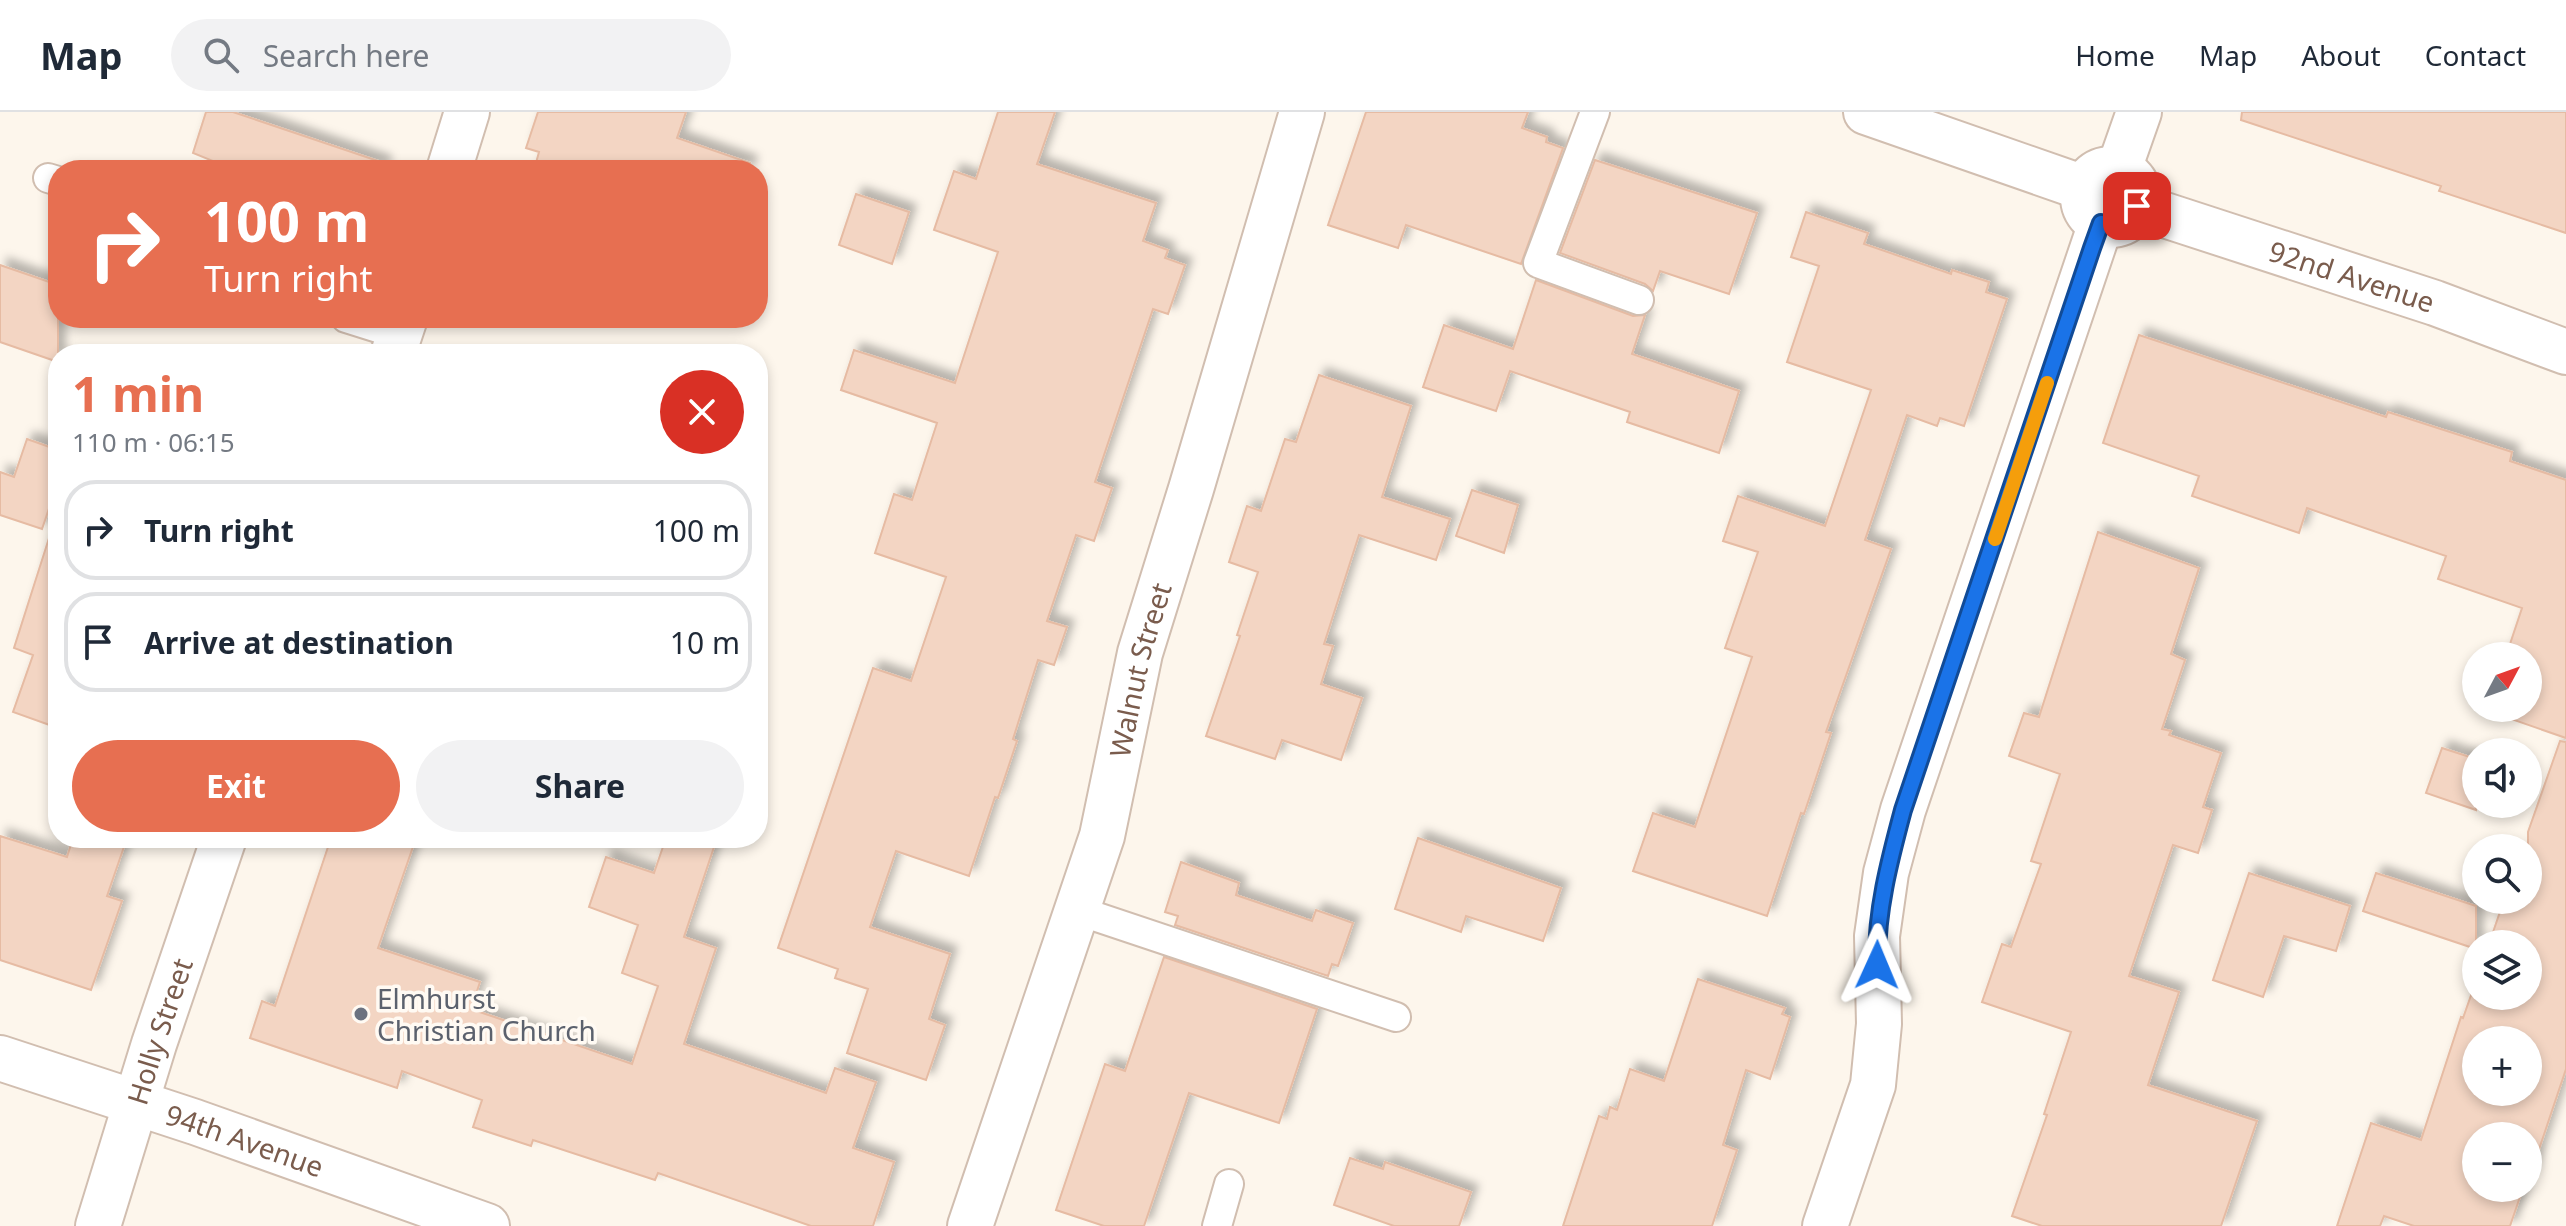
<!DOCTYPE html>
<meta charset="utf-8">
<style>
:root{--surface:#fff;--page:#f2f2f3;--text:#1f2937;--muted:#747a83;--line:#e0e1e3;--accent:#e76f51}
body{margin:0;font-family:"Noto Sans",sans-serif;background:var(--page);color:var(--text);height:100vh;display:flex;flex-direction:column;font-size:30px;white-space:nowrap}
*{box-sizing:border-box;margin:0}
p{font-size:26px;color:var(--muted)}
.icon{flex:none;width:44px;height:44px;fill:none;stroke:currentColor;stroke-width:2;stroke-linecap:round;stroke-linejoin:round}
.map{position:relative;flex:1;overflow:hidden}
.details{position:absolute;left:48px;top:232px;width:720px;height:504px;display:flex;flex-direction:column;background:var(--surface);border-radius:32px;box-shadow:0 4px 12px #0003}
.details>*{flex:none}
.banner{position:absolute;left:48px;top:48px;width:720px;height:168px;border-radius:32px;box-shadow:0 4px 12px #0003;background:#e76f51;color:#fff;overflow:hidden}
.needle{width:52px;rotate:49deg}
.buttons{position:absolute;left:2462px;top:530px;display:grid;gap:16px}
.buttons a{display:grid;place-items:center;width:80px;height:80px;border-radius:50%;background:var(--surface);box-shadow:0 4px 12px #0003;font-size:40px}
.pin{position:absolute;display:grid;place-items:center;width:68px;height:68px;color:#fff;margin:-34px;border-radius:16px;box-shadow:0 4px 12px #0006}
.me{position:absolute;width:88px;margin:-44px;rotate:1deg;stroke-linejoin:round;filter:drop-shadow(0 0 6px #0008)}
.turn{display:flex;align-items:center;gap:28px;height:168px;padding:0 24px;font-size:36px}
.turn .icon{width:104px;height:104px;stroke-width:2.5}
.turn b{display:block;font-size:56px;line-height:68px}
.round{display:grid;place-items:center;flex:none;width:84px;height:84px;border-radius:42px;background:var(--page)}
.headline{display:flex;align-items:center;justify-content:space-between;height:136px;padding:0 24px}
h1{font-size:48px;font-weight:700;line-height:60px;color:var(--accent)}
.action{display:flex;gap:16px;margin-top:auto;padding:16px 24px}
.action a{flex:1;height:92px;border-radius:48px;background:var(--accent);color:#fff;font-size:32px;font-weight:700;line-height:92px;text-align:center}
.action a+a{background:var(--page);color:var(--text)}
ul{padding:0;list-style:none}
li{display:flex;align-items:center;gap:24px;height:100px;margin:0 16px 12px;padding:0 8px;border:4px solid var(--line);border-radius:32px}
li div{flex:1}
li b{display:block;font-size:30px}
li em{font-style:normal}
header{display:flex;align-items:center;gap:48px;box-sizing:border-box;height:112px;padding:0 40px;background:var(--surface);border-bottom:2px solid var(--line)}
header strong{font-size:38px}
nav{display:flex;gap:44px;margin-inline-start:auto;font-size:28px}
.search{width:560px;height:72px;background:var(--page);display:flex;align-items:center;gap:20px;box-sizing:border-box;padding:0 28px;border-radius:44px;color:var(--muted);font-size:30px}
.map>svg:first-child{display:block}
.building{fill:#f3d5c3;stroke:#e6bba3;stroke-width:2;fill-rule:evenodd;filter:url(#shadow)}
.lines{fill:none;stroke-linecap:round;stroke-linejoin:round}
.service-casing{stroke:#d1beb0;stroke-width:32}
.minor-casing{stroke:#d1beb0;stroke-width:48}
.service{stroke:#fff;stroke-width:28}
.minor{stroke:#fff;stroke-width:44}
.route-casing{stroke:#114b97;stroke-width:20}
.route{stroke:#1a73e8;stroke-width:14}
.slow{stroke:#f59e0b;stroke-width:14}
.worship-dot{fill:#6b7280;stroke:#fffaf3;stroke-width:3}
.labels{text-anchor:middle;dominant-baseline:central;stroke-width:7;stroke-linejoin:round;paint-order:stroke}
.street-label{font-size:28px;fill:#7a5c4d;stroke:#fffaf3}
.worship-label{font-size:28px;fill:#5b616d;stroke:#fffaf3;text-anchor:start}
</style>
<header>
<strong>Map</strong>
<div class="search"><svg class="icon" aria-label="search" viewBox="0 0 24 24"><circle cx="10" cy="10" r="6"/><path d="M15 15l6 6"/></svg>Search here</div>
<nav><a>Home</a><a>Map</a><a>About</a><a>Contact</a></nav>
</header>
<div class="map">
<svg width="2566" height="1114" viewBox="0 0 2566 1114">
<defs>
<filter id="shadow"><feDropShadow dx="7" dy="-7" stdDeviation="4" flood-color="#0004"/></filter>
</defs>
<rect width="100%" height="100%" fill="#fdf6ec"/>
<path class="building" d="M 206,0 L 233,0 L 384,51 L 383,58 L 210,58 L 213,49 L 193,41 Z
M 538,0 L 686,0 L 677,26 L 750,51 L 749,58 L 534,58 L 539,40 L 526,36 Z
M 998,0 L 1055,0 L 1037,52 L 1156,91 L 1143,129 L 1168,138 L 1165,146 L 1185,153 L 1168,202 L 1153,197 L 1095,370 L 1112,376 L 1094,429 L 1076,423 L 1047,509 L 1067,515 L 1054,553 L 1038,548 L 1013,627 L 1017,629 L 998,686 L 995,685 L 969,764 L 896,739 L 870,815 L 950,842 L 929,907 L 945,913 L 926,968 L 847,941 L 868,877 L 835,866 L 838,857 L 778,836 L 873,556 L 911,569 L 946,465 L 875,441 L 894,382 L 912,388 L 937,311 L 841,278 L 854,238 L 955,271 L 998,140 L 934,118 L 954,59 L 976,67 Z
M 1366,0 L 1528,0 L 1522,16 L 1547,25 L 1546,30 L 1563,36 L 1521,152 L 1406,113 L 1398,136 L 1328,113 Z
M 2242,0 L 2566,0 L 2566,121 L 2439,79 L 2441,74 L 2241,8 Z
M 1595,48 L 1757,101 L 1729,182 L 1660,159 L 1653,179 L 1645,172 L 1560,141 Z
M 856,82 L 909,100 L 892,152 L 839,133 Z
M 1806,100 L 1868,121 L 1864,132 L 1951,162 L 1952,158 L 1989,170 L 1986,180 L 2007,187 L 1964,314 L 1940,306 L 1937,314 L 1907,303 L 1865,428 L 1891,437 L 1826,620 L 1831,621 L 1804,702 L 1801,701 L 1767,804 L 1633,759 L 1653,701 L 1695,715 L 1752,545 L 1725,536 L 1758,440 L 1723,429 L 1738,384 L 1825,414 L 1871,278 L 1787,250 L 1819,154 L 1791,145 Z
M 0,153 L 58,173 L 58,250 L 0,230 Z
M 1536,168 L 1633,204 L 1645,203 L 1632,242 L 1739,279 L 1719,341 L 1627,310 L 1630,300 L 1510,259 L 1496,299 L 1423,275 L 1444,213 L 1513,237 Z
M 2139,223 L 2386,305 L 2388,300 L 2512,340 L 2510,349 L 2566,368 L 2566,626 L 2488,599 L 2489,596 L 2528,596 L 2528,544 L 2506,544 L 2522,496 L 2438,467 L 2446,444 L 2307,396 L 2299,421 L 2192,384 L 2199,364 L 2103,331 Z
M 1319,263 L 1411,294 L 1382,385 L 1450,407 L 1436,448 L 1359,423 L 1324,532 L 1333,534 L 1321,572 L 1362,586 L 1341,648 L 1282,628 L 1275,647 L 1206,624 L 1240,524 L 1237,523 L 1258,460 L 1229,450 L 1247,394 L 1261,399 L 1285,327 L 1296,330 Z
M 27,327 L 58,338 L 58,370 L 42,417 L 0,403 L 0,360 L 14,365 Z
M 1472,378 L 1518,393 L 1504,441 L 1456,424 Z
M 2098,420 L 2199,456 L 2171,542 L 2185,548 L 2162,617 L 2171,619 L 2169,623 L 2221,641 L 2203,695 L 2212,698 L 2198,741 L 2173,733 L 2129,864 L 2179,880 L 2148,973 L 2257,1009 L 2221,1114 L 2042,1114 L 2012,1104 L 2047,1003 L 2044,1002 L 2071,920 L 1982,890 L 2002,832 L 2011,835 L 2041,752 L 2031,749 L 2060,662 L 2009,644 L 2024,601 L 2039,605 Z
M 49,426 L 58,427 L 58,616 L 13,600 L 33,543 L 14,536 Z
M 2560,629 L 2566,630 L 2566,957 L 2529,1067 L 2528,1024 L 2476,1024 L 2476,1076 L 2523,1076 L 2510,1114 L 2414,1114 L 2384,1104 L 2380,1114 L 2337,1114 L 2371,1011 L 2421,1028 L 2461,905 L 2463,906 L 2476,869 L 2476,884 L 2528,884 L 2528,832 L 2489,832 L 2504,788 L 2528,788 L 2528,720 ZM 2476,928 L 2528,928 L 2528,980 L 2476,980 Z
M 2442,636 L 2476,647 L 2476,698 L 2426,681 Z
M 0,724 L 67,745 L 73,726 L 127,726 L 107,784 L 122,789 L 91,878 L 0,848 Z
M 331,726 L 416,726 L 378,836 L 480,870 L 471,897 L 632,952 L 658,874 L 622,861 L 638,813 L 589,795 L 606,745 L 654,761 L 666,726 L 717,726 L 684,825 L 716,836 L 684,932 L 826,981 L 835,956 L 876,970 L 853,1036 L 894,1050 L 873,1114 L 811,1114 L 658,1061 L 655,1068 L 533,1028 L 531,1034 L 473,1015 L 482,988 L 402,959 L 397,976 L 250,926 L 262,889 L 275,894 Z
M 1418,726 L 1561,776 L 1543,829 L 1466,804 L 1461,820 L 1395,797 Z
M 1181,750 L 1239,771 L 1236,783 L 1312,809 L 1316,798 L 1353,811 L 1338,854 L 1332,852 L 1328,864 L 1175,813 L 1178,804 L 1165,800 Z
M 2249,761 L 2350,794 L 2336,839 L 2284,824 L 2263,885 L 2213,868 Z
M 2376,761 L 2476,794 L 2476,837 L 2363,799 Z
M 1164,845 L 1317,897 L 1279,1011 L 1189,981 L 1144,1114 L 1104,1114 L 1056,1098 L 1105,952 L 1125,959 Z
M 1698,867 L 1785,896 L 1782,902 L 1790,905 L 1770,967 L 1746,958 L 1723,1033 L 1737,1038 L 1712,1114 L 1563,1114 L 1599,1004 L 1607,1007 L 1610,995 L 1617,998 L 1630,957 L 1664,969 Z
M 1350,1046 L 1383,1057 L 1385,1050 L 1471,1080 L 1459,1114 L 1394,1114 L 1334,1093 Z"/>
<g class="lines">
<g class="service-casing">
<path id="service" d="M 1595,0 L 1538,151 L 1639,188
M 48,66 L 58,69
M 346,206 L 400,223
M 1076,798 L 1396,905
M 1217,1114 L 1229,1072"/>
</g>
<g class="minor-casing">
<g id="minor">
<path d="M 1866,0 L 2084,76"/>
<path d="M 2119,57 L 2139,0"/>
<circle cx="2111" cy="85" r="28"/>
<path d="M 449,58 L 467,0"/>
<path id="s1" d="M 2137,94 L 2435,191 L 2566,240"/>
<path d="M 393,242 L 405,206"/>
<path id="s2" d="M 0,946 L 195,1010 L 487,1114"/>
<path id="s3" d="M 98,1114 L 154,932 L 224,726"/>
<path id="s4" d="M 970,1114 L 1102,724 L 1140,541 L 1191,377 L 1302,0"/>
<path d="M 1825,1114 L 1873,973 L 1879,912 L 1877,824 L 1886,761 L 1903,698 L 2101,111"/>
</g>
</g>
<use href="#service" class="service"/>
<use href="#minor" class="minor"/>
</g>
<g class="lines">
<g class="route-casing">
<path id="route" d="M 1877,853 C 1876,800 1889,750 1903,698 L 2092,136 L 2101,111 C 2118,114 2127,109 2137,94"/>
</g>
<use href="#route" class="route"/>
<path class="slow" d="M 1995,427 L 2047,271"/>
</g>
<circle class="worship-dot" cx="361" cy="902" r="8"/>
<g class="labels">
<g class="street-label">
<text stroke="none"><textPath href="#s1" startOffset="226">92nd Avenue</textPath></text>
<text stroke="none"><textPath href="#s4" startOffset="582">Walnut Street</textPath></text>
<text stroke="none"><textPath href="#s3" startOffset="204">Holly Street</textPath></text>
<text stroke="none"><textPath href="#s2" startOffset="258">94th Avenue</textPath></text>
</g>
<g class="worship-label">
<text x="377" y="886">Elmhurst<tspan x="377" dy="32">Christian Church</tspan></text>
</g>
</g>
</svg>
<div class="buttons">
<a><svg class="needle" viewBox="-14 -14 28 28"><path d="M0-13l5 13h-10z" fill="#e53935"/><path d="M0 13l5-13h-10z" fill="#747a83"/></svg></a>
<a><svg class="icon" aria-label="sound" viewBox="0 0 24 24"><path d="M4 9h4l5-4v14l-5-4H4zM17 9q2 3 0 6"/></svg></a>
<a><svg class="icon" aria-label="search" viewBox="0 0 24 24"><circle cx="10" cy="10" r="6"/><path d="M15 15l6 6"/></svg></a>
<a><svg class="icon" aria-label="layers" viewBox="0 0 24 24"><path d="M12 4l9 5-9 5-9-5zM3 14l9 5 9-5"/></svg></a>
<a>+</a>
<a>−</a>
</div>
<div class="pin" style="left:2137px;top:94px;background:#d93025"><svg class="icon" aria-label="arrive" viewBox="0 0 24 24"><path d="M6 21V4h12l-3 4 3 4H6"/></svg></div>
<svg class="me" style="left:1877px;top:853px" viewBox="-20 -20 40 40"><path d="M0-17L14 15 0 8-14 15z" fill="#1a73e8" stroke="#fff" stroke-width="4"/></svg>
<div class="banner">
<div class="turn"><svg class="icon" aria-label="right" viewBox="0 0 24 24"><path d="M7 20v-9h11M14 6l5 5-5 5"/></svg><div><b>100 m</b>Turn right</div></div>
</div>
<section class="details">
<div class="headline"><div><h1>1 min</h1><p>110 m · 06:15</p></div><a class="round" style="background:#d93025;color:#fff"><svg class="icon" aria-label="close" viewBox="0 0 24 24"><path d="M6 6l12 12M18 6L6 18"/></svg></a></div>
<ul>
<li><svg class="icon" aria-label="right" viewBox="0 0 24 24"><path d="M7 20v-9h11M14 6l5 5-5 5"/></svg><div><b>Turn right</b></div><em>100 m</em></li>
<li><svg class="icon" aria-label="arrive" viewBox="0 0 24 24"><path d="M6 21V4h12l-3 4 3 4H6"/></svg><div><b>Arrive at destination</b></div><em>10 m</em></li>
</ul>
<div class="action"><a>Exit</a><a>Share</a></div>
</section>
</div>
